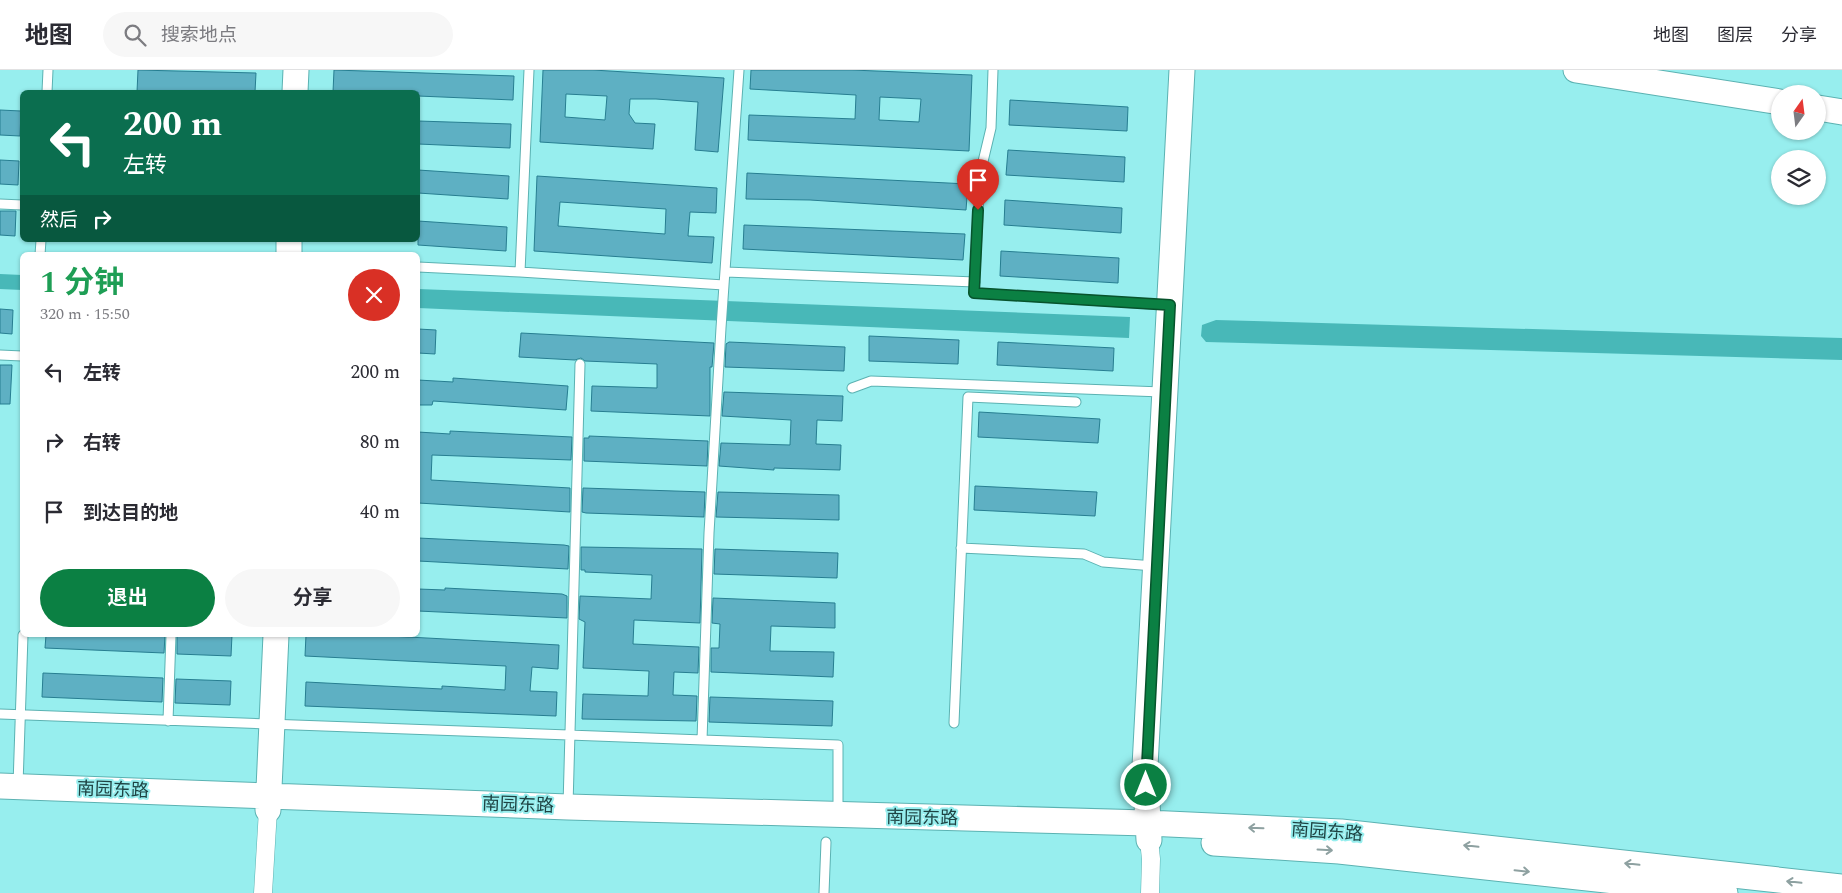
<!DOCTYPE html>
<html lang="zh">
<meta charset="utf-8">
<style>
:root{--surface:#fff;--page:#f7f7f7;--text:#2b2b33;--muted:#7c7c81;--line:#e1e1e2;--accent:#0b8043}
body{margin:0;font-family:Spectral,"Noto Sans SC",serif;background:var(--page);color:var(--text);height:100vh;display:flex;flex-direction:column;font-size:19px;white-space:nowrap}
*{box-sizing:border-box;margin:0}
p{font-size:16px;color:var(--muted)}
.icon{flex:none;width:28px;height:28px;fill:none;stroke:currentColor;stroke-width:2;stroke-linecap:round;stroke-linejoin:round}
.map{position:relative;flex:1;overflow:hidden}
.side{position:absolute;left:20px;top:182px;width:400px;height:385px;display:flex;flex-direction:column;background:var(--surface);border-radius:8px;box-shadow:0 1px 4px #0004}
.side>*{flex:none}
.banner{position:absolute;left:20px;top:20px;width:400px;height:152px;border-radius:8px;box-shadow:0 1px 4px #0004;background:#0b6e4f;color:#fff;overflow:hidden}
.needle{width:32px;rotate:14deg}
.tools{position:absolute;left:1771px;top:15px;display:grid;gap:10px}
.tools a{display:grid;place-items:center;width:55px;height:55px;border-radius:50%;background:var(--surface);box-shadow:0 1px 4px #0004;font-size:25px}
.pin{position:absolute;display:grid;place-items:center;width:42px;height:42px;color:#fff;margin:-51px -21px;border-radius:50% 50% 50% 0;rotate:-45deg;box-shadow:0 0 5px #0007}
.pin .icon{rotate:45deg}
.me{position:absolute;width:55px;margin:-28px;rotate:0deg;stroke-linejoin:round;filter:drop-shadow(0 0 4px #0008)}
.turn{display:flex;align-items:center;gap:18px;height:105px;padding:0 20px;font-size:22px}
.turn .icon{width:65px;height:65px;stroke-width:2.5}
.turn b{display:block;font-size:35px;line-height:42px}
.then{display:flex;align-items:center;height:48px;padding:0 20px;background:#0003;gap:10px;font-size:19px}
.round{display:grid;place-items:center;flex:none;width:52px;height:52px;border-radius:26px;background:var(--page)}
.overview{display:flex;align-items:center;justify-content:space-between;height:85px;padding:0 20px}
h1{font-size:30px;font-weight:700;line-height:38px;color:#1e9e55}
.primary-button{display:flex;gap:10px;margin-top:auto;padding:10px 20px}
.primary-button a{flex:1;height:58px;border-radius:30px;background:var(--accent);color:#fff;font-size:20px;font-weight:700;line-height:58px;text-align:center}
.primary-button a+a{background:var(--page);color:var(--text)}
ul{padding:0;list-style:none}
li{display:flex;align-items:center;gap:15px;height:70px;padding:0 20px}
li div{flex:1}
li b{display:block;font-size:19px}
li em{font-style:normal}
header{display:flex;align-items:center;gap:30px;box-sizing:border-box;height:70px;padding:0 25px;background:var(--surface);border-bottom:1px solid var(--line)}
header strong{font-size:24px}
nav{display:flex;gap:28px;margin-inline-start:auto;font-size:18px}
.search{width:350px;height:45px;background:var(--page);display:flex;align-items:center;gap:12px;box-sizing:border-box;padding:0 18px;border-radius:28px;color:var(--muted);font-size:19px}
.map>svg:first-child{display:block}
.water{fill:#48b8b8}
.building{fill:#5eb0c3;stroke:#277e91;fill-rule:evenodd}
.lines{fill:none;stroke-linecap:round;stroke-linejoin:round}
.lane-casing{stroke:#5bb2b2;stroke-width:11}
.street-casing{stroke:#5bb2b2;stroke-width:19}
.secondary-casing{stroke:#5bb2b2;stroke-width:27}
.lane{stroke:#fff;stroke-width:9}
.street{stroke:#fff;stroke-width:18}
.secondary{stroke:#fff;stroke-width:25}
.oneway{stroke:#8ea1a1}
.route-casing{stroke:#07532c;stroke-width:12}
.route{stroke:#0b8043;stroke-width:9}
.labels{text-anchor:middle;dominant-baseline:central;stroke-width:4;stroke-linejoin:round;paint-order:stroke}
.street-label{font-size:18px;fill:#1e4343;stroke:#97eeee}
</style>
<header>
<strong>地图</strong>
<div class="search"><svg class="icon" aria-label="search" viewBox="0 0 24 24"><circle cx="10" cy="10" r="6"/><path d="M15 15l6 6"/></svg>搜索地点</div>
<nav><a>地图</a><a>图层</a><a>分享</a></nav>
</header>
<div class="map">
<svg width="1842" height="823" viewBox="0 0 1842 823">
<rect width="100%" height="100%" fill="#97eeee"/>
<path class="water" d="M 0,204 L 22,205 L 22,220 L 0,219 Z
M 418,219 L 1130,247 L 1129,268 L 418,238 Z
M 1216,250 L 1842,268 L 1842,290 L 1206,272 L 1201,266 L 1202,255 Z"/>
<path class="building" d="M 138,0 L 256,3 L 255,22 L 137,22 Z
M 334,0 L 514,6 L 513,30 L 418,26 L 418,22 L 333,22 Z
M 543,0 L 593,0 L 724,8 L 718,82 L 695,80 L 698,32 L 656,29 L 630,29 L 629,44 L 635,53 L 655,54 L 653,79 L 540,72 ZM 566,24 L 607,26 L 605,50 L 565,47 Z
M 751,0 L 852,0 L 972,5 L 969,81 L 748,70 L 749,45 L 855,49 L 856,25 L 750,19 ZM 880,27 L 921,29 L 919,52 L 879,50 Z
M 1010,30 L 1128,37 L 1127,61 L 1009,55 Z
M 0,40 L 21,41 L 20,66 L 0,65 Z
M 418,51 L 511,54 L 510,78 L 418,74 Z
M 1008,80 L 1125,87 L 1124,112 L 1006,105 Z
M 0,90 L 19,91 L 18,115 L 0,114 Z
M 418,100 L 509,106 L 508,129 L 418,123 Z
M 747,103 L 968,114 L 966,140 L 810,130 L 746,129 Z
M 537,106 L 717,118 L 716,143 L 690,142 L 688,166 L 714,167 L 712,193 L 534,181 ZM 560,132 L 666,139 L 665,164 L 558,156 Z
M 1005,130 L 1122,138 L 1121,163 L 1004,155 Z
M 0,141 L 16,141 L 15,166 L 0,165 Z
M 418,151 L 507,157 L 506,181 L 418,175 Z
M 744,155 L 965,164 L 963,190 L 743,179 Z
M 1001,181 L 1119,188 L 1118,213 L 1000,206 Z
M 0,239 L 13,240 L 12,264 L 0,263 Z
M 418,259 L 436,260 L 435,284 L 418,283 Z
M 521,263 L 714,273 L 712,297 L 710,297 L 710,346 L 591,341 L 592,316 L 657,318 L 657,294 L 585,291 L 581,288 L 575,290 L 519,287 Z
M 869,266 L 959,270 L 958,294 L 869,291 Z
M 729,272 L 845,277 L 844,301 L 725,297 L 726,274 Z
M 998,272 L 1114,278 L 1113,301 L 997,295 Z
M 0,295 L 12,295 L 10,334 L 0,334 Z
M 453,308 L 568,316 L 566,340 L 433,331 L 432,335 L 418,335 L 418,310 L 453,312 Z
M 724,322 L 843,326 L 842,351 L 817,350 L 816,374 L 841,375 L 840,400 L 774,398 L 774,400 L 719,396 L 721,373 L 790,375 L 791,350 L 722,346 Z
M 979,342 L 1100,349 L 1098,373 L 978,367 Z
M 450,361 L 572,367 L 571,390 L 432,385 L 431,410 L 570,418 L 570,442 L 418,433 L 418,362 L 450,364 Z
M 589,366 L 708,371 L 707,396 L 584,391 L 584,368 L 589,368 Z
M 975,416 L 1097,422 L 1095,446 L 974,440 Z
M 583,418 L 705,422 L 704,447 L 586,443 L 582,442 Z
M 718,422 L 839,425 L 839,450 L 716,447 Z
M 418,468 L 564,475 L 569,476 L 568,499 L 418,491 Z
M 581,477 L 702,479 L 700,553 L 634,550 L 633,574 L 699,577 L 698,603 L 674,602 L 673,625 L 697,626 L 696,651 L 582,649 L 583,624 L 648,626 L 649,601 L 583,598 L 585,552 L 579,549 L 580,526 L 651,529 L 652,505 L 585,502 L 585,500 L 581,500 Z
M 715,479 L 838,483 L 837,508 L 714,504 Z
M 445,518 L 562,524 L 567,526 L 567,548 L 418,541 L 418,519 L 445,520 Z
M 713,528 L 835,533 L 835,558 L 771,556 L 770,581 L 834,582 L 833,607 L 711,602 L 711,578 L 719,578 L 720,554 L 712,553 Z
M 46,565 L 165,565 L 164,583 L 45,578 Z
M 177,565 L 232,565 L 231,586 L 177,584 Z
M 306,565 L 370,565 L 559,575 L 558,599 L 532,597 L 530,621 L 557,622 L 556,646 L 305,636 L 306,612 L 442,619 L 442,616 L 505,620 L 506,596 L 305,586 Z
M 43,603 L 163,608 L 162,632 L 42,627 Z
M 176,609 L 231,611 L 230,635 L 175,633 Z
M 710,627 L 833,631 L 832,656 L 709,652 Z"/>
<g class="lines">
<g class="lane-casing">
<path id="lane" d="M 529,0 L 520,202 L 724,215
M 993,0 L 991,58 L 980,104 L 974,223 L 1167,235
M 47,22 L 48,0
M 0,134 L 22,135
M 40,185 L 41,170
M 418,197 L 520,202
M 726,202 L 975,212
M 0,285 L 22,286
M 852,318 L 871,311 L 1162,322
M 961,478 L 1084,484 L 1103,492 L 1154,496
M 0,644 L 838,675 L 838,743
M 168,651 L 171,565
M 954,653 L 968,327 L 1076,332
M 702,670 L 709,463 L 721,258 L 739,0
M 18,715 L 23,565
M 568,736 L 580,294
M 824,823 L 826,772"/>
</g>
<g class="street-casing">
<path id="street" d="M 1149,770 L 1151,789 L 1150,823
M 263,823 L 268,740"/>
</g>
<g class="secondary-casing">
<path id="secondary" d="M 1576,0 L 1780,32
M 295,22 L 296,0
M 1818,38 L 1842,42
M 289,185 L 289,170
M 0,716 L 568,737 L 1147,753 L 1341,762 L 1842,817
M 268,740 L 276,565
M 1149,770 L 1145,696 L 1182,0
M 1214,773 L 1339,781 L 1725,823"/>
</g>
<use href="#lane" class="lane"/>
<use href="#street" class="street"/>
<use href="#secondary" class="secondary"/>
</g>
<defs><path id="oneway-shaft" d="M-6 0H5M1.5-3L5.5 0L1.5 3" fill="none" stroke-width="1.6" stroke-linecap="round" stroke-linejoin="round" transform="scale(1.25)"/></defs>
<g class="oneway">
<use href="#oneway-shaft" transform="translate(1256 758) rotate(-178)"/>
<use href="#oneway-shaft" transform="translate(1471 776) rotate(-174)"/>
<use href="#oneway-shaft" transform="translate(1325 780) rotate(3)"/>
<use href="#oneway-shaft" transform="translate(1632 794) rotate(-174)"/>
<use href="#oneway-shaft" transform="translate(1522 801) rotate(6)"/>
<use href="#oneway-shaft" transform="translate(1794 812) rotate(-174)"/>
</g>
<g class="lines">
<g class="route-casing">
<path id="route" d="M 978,140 L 974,223 L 1170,235 L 1146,715"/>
</g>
<use href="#route" class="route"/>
</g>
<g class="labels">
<g class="street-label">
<text transform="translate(113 720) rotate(2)">南园东路</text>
<text transform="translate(518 735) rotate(2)">南园东路</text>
<text transform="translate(922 748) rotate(1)">南园东路</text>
<text transform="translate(1327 762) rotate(4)">南园东路</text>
</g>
</g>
</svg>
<div class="tools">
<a><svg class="needle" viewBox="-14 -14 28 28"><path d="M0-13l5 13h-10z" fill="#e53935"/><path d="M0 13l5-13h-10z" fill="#7c7c81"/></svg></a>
<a><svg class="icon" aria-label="layers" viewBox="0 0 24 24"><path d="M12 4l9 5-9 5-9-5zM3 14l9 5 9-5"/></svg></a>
</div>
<div class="pin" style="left:978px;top:140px;background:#d93025"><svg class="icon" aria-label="arrive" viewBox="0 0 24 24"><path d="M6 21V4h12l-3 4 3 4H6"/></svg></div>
<svg class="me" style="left:1146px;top:715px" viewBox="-20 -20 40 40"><circle r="17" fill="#0b8043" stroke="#fff" stroke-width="3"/><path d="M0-11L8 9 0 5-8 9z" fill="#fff"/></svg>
<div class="banner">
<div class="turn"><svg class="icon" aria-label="left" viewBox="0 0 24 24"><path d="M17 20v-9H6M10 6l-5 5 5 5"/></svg><div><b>200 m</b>左转</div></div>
<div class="then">然后<svg class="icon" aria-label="right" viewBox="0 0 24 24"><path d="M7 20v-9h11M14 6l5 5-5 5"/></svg></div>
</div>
<section class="side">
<div class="overview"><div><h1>1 分钟</h1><p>320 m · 15:50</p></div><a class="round" style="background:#d93025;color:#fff"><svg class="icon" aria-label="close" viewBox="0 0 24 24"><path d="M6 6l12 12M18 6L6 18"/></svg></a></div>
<ul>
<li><svg class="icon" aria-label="left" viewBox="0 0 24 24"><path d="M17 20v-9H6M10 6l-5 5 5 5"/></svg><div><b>左转</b></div><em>200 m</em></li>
<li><svg class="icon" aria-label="right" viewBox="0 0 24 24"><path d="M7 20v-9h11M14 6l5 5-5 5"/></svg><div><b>右转</b></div><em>80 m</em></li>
<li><svg class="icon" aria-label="arrive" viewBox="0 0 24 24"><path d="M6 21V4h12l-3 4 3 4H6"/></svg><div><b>到达目的地</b></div><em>40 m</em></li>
</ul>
<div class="primary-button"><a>退出</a><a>分享</a></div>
</section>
</div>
